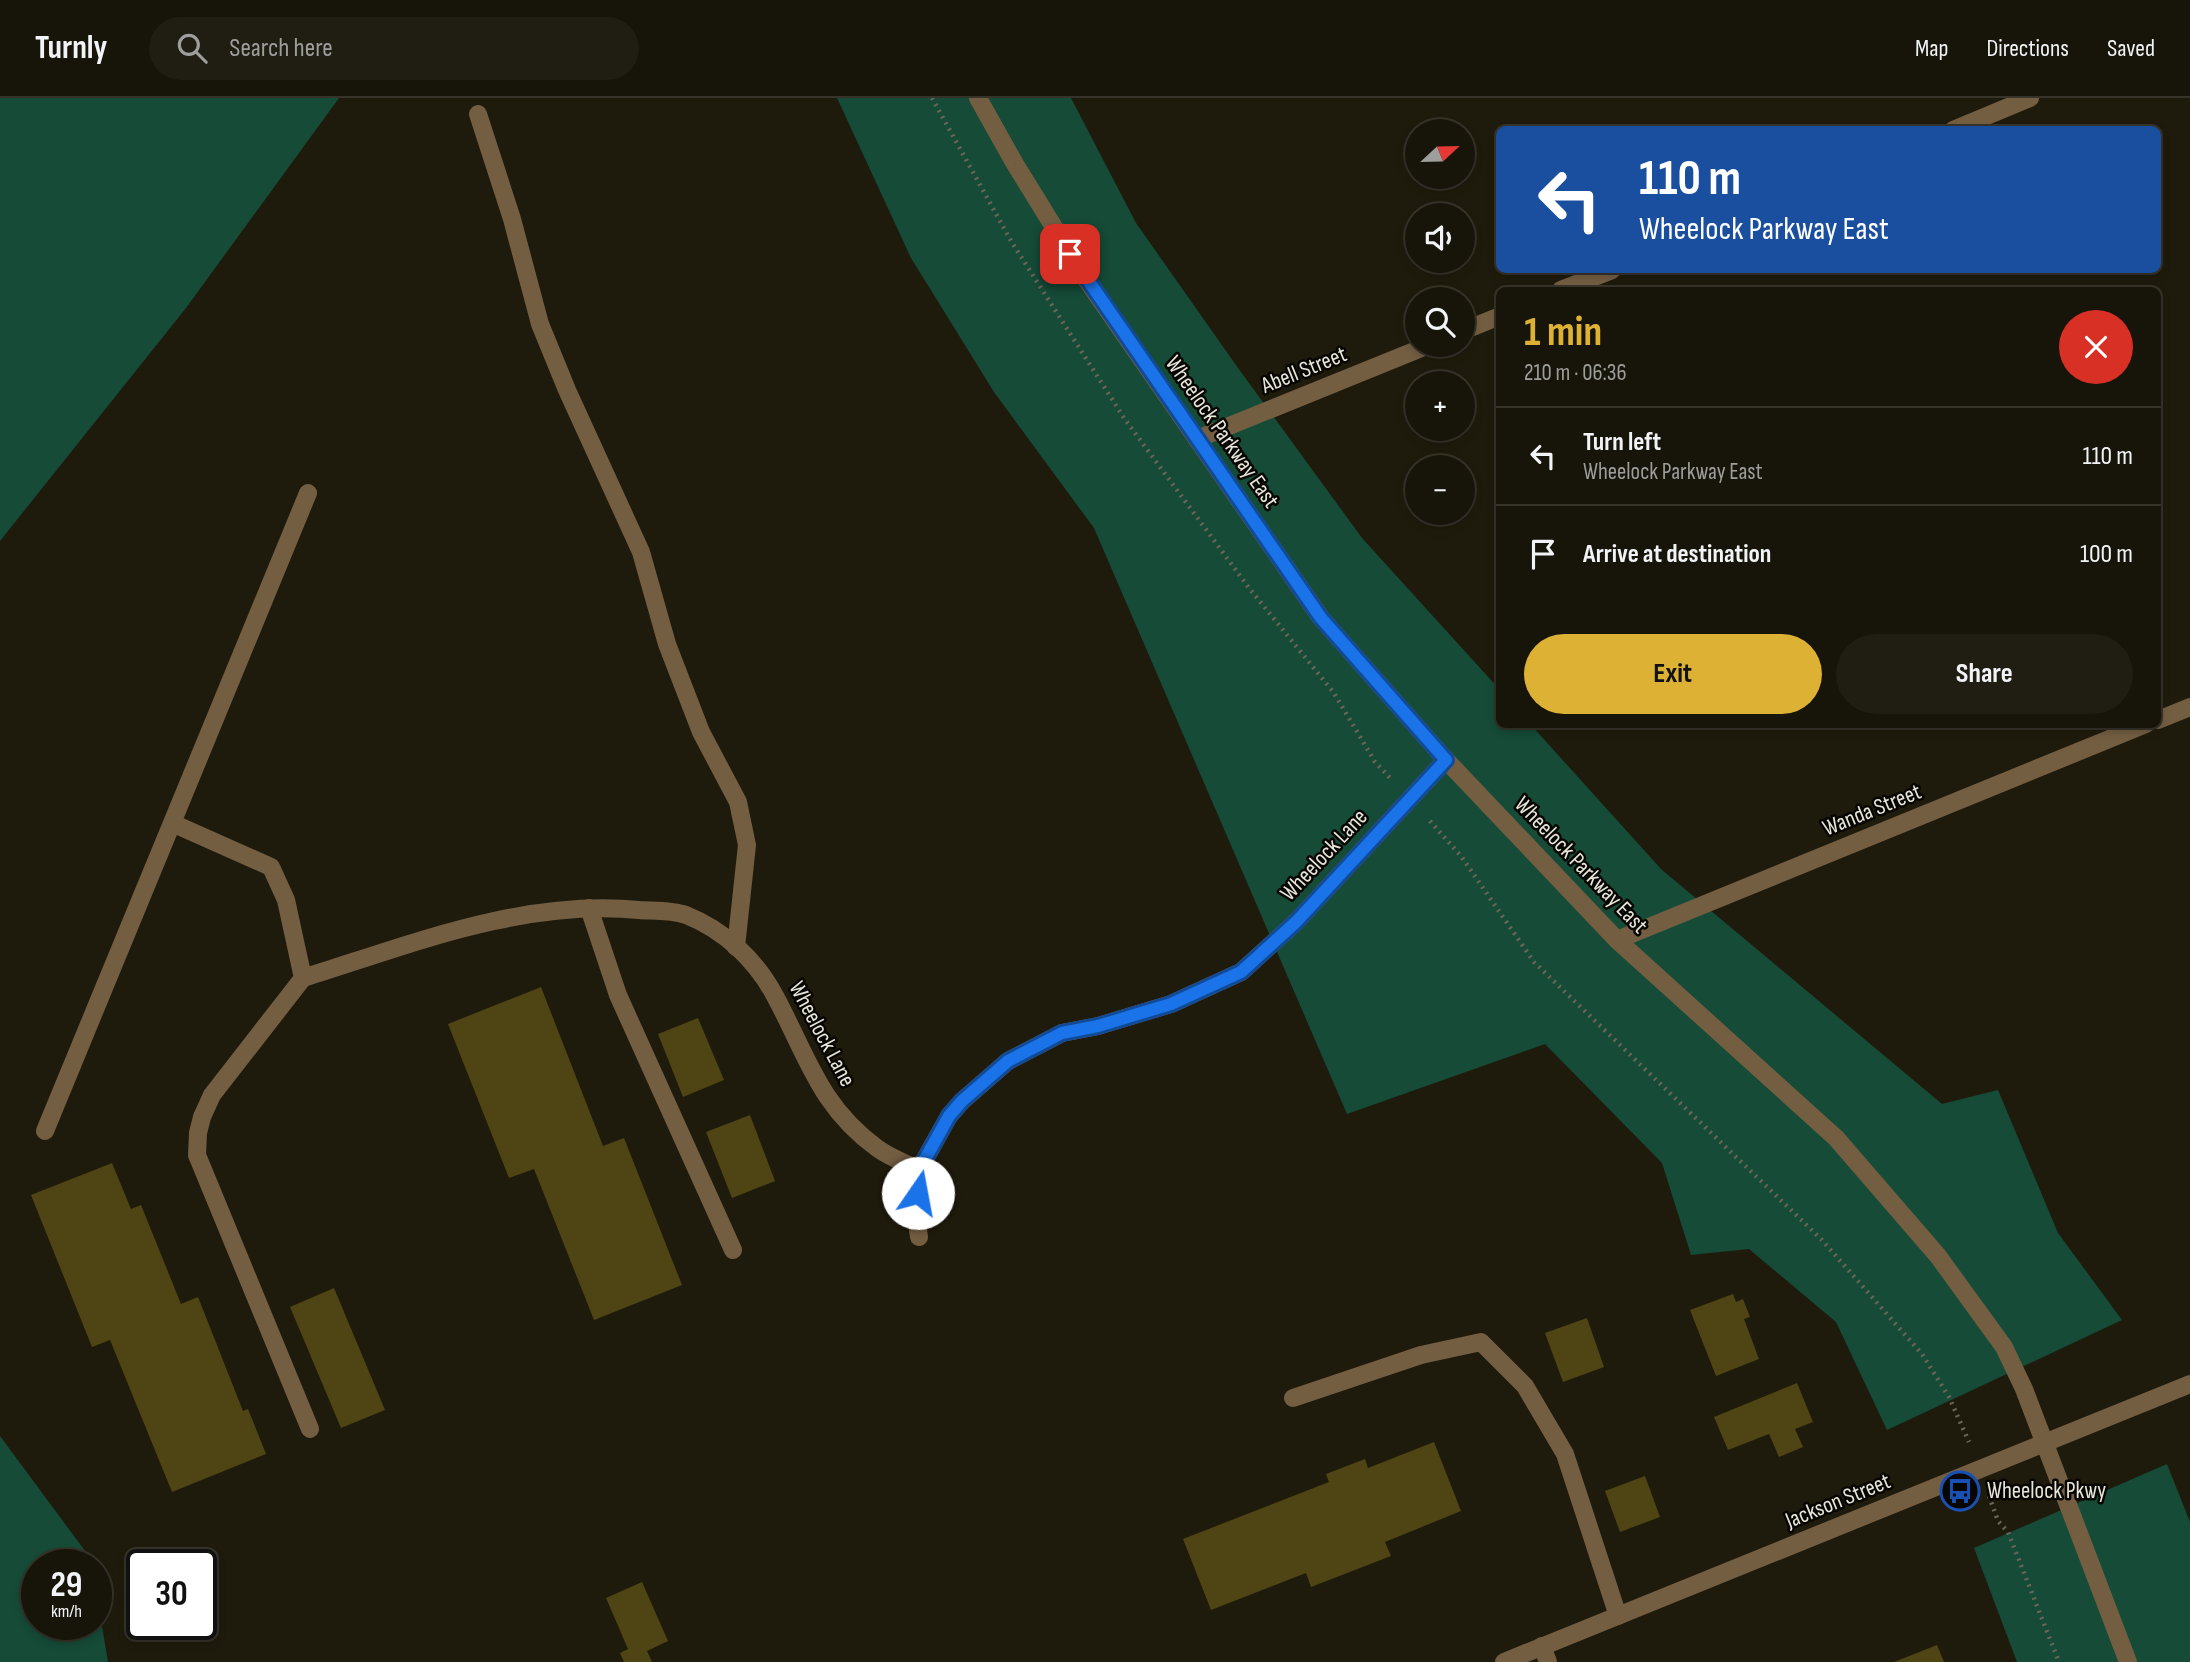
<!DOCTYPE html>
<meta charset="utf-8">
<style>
:root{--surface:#171409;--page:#201d12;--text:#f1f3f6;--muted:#9e9e9c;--line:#36332a;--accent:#ddb133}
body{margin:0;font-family:"Sofia Sans Condensed",sans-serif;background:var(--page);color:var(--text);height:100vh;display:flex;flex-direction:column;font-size:26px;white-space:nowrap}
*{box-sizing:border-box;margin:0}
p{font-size:23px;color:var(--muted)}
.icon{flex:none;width:38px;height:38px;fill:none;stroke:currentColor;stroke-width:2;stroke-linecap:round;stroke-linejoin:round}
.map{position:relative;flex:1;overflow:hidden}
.panel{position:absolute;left:1496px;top:189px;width:665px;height:441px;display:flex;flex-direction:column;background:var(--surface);border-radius:10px;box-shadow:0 4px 10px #0003,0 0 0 2px var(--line)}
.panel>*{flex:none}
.hud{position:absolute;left:1496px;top:28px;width:665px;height:147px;border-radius:10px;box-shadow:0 4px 10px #0003,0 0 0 2px var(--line);background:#1a4fa0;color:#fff;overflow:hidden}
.needle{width:46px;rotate:68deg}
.controls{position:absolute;left:1405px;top:21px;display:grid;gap:14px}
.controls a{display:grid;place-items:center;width:70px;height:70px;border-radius:50%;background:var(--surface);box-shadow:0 4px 10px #0003,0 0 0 2px var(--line);font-size:35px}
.speed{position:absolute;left:21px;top:1451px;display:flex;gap:14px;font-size:35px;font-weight:700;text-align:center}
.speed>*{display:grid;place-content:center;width:91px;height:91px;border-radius:50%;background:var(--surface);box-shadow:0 4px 10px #0003,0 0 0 2px var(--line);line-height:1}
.speed small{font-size:18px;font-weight:400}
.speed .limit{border:4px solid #111;border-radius:10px;background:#fff;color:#111}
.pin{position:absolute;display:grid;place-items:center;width:60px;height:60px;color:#fff;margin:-30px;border-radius:14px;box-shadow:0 4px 10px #0006}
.me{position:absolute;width:77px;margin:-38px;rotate:12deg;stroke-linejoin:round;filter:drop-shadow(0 0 5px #0008)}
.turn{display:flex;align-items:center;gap:24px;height:147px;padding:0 28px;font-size:32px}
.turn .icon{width:91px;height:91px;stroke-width:2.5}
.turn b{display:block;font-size:49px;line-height:60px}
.round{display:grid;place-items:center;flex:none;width:74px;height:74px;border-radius:37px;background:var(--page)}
.overview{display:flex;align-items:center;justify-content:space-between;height:119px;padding:0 28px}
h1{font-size:42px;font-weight:700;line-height:52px;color:var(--accent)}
.action{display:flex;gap:14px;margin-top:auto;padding:14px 28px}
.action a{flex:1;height:80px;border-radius:42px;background:var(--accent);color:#111;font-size:28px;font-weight:700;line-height:80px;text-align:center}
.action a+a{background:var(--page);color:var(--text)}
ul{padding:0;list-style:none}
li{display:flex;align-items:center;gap:21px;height:98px;padding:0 28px;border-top:2px solid var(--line)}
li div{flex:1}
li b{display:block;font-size:26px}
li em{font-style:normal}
header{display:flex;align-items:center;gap:42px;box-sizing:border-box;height:98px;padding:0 35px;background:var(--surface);border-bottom:2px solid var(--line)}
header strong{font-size:33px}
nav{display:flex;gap:38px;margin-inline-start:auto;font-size:24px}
.search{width:490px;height:63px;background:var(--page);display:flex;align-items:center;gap:18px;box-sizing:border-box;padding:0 24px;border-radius:38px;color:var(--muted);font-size:26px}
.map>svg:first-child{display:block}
.green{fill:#154b37}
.building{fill:#4f4414}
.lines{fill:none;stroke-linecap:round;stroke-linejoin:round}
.path{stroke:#6a6659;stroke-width:4.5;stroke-dasharray:2 5;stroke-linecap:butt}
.service{stroke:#745e42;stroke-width:18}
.minor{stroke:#745e42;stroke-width:18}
.tertiary{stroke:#745e42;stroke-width:18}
.route-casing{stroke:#114b97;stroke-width:18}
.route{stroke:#1a73e8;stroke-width:12}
.labels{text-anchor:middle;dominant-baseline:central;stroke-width:5;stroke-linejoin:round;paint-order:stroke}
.street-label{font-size:23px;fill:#e8e5db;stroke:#070602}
.poi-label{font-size:23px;fill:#e8e5db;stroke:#070602;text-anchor:start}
</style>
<header>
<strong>Turnly</strong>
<div class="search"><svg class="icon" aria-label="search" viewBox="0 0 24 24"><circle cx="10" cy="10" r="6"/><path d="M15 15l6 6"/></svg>Search here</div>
<nav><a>Map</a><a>Directions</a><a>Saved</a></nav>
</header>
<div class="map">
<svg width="2190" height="1564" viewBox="0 0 2190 1564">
<rect width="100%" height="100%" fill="#1f1b0c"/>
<path class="green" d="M 0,0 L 339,0 L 186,210 L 0,443 Z
M 837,0 L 1071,0 L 1136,125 L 1238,270 L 1362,440 L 1500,592 L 1500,626 L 1531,627 L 1661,771 L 1942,1006 L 1998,992 L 2058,1135 L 2122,1222 L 1887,1332 L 1836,1224 L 1749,1151 L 1691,1157 L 1662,1065 L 1545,946 L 1347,1016 L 1094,430 L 994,294 L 911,160 Z
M 0,1338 L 91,1461 L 92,1466 L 37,1466 L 37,1526 L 96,1526 L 96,1492 L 108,1564 L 0,1564 Z
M 2167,1366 L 2190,1424 L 2190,1564 L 2017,1564 L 1974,1450 Z"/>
<path class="building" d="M 541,889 L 603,1048 L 624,1040 L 682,1187 L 594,1222 L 534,1071 L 509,1080 L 448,926 Z
M 698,920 L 724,982 L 683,999 L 658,936 Z
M 750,1017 L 775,1083 L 732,1100 L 706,1034 Z
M 112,1065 L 131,1111 L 141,1107 L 181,1206 L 198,1199 L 243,1313 L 248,1311 L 266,1356 L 172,1394 L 110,1242 L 92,1249 L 31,1097 Z
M 334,1190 L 385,1312 L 341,1330 L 290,1209 Z
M 1733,1196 L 1736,1204 L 1743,1201 L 1750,1219 L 1744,1221 L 1759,1261 L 1716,1278 L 1690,1212 Z
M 1587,1220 L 1604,1269 L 1563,1284 L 1545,1235 Z
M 1797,1285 L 1813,1324 L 1795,1331 L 1803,1349 L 1779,1359 L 1769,1336 L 1728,1352 L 1714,1319 Z
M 1434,1344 L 1461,1413 L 1385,1444 L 1391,1458 L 1311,1489 L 1306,1475 L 1211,1512 L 1183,1441 L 1329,1384 L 1326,1376 L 1365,1361 L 1368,1370 Z
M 1645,1378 L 1660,1419 L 1620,1434 L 1605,1393 Z
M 642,1484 L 668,1543 L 647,1553 L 652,1564 L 624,1564 L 620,1555 L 628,1551 L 606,1500 Z
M 1937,1547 L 1944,1564 L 1894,1564 Z"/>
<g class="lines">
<path class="path" d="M 932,0 L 1011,143 L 1124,320 L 1249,490 L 1334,595 L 1375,664 L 1391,681
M 1430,723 L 1461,758 L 1534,864 L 1821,1141 L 1922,1256 L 1949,1299 L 1969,1344
M 1989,1398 L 1998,1423 L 2008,1434 L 2059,1564"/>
<path class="service" d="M 478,16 L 512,121 L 540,226 L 567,292 L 641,454 L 667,546 L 701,634 L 738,704 L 747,747 L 736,849
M 308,395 L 172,725 L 271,769 L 286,802 L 303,880 L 212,997 L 202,1019 L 198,1035 L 197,1057 L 310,1331
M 589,810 L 618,897 L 733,1152
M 45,1033 L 172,725
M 1293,1300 L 1421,1257 L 1481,1244 L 1525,1288 L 1565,1356 L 1618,1518"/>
<path class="minor" d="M 1953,32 L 2030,0
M 1561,192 L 1612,172
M 1463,233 L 1500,218
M 1197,341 L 1429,247
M 2158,622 L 2190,609
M 1617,842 L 2146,626
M 303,880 C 412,846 522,801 639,812 C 654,813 672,812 686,817 C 724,832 756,862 775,898 C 807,957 819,1008 877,1050 C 889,1059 905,1065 919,1072
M 919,1139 L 916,1118 L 919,1072 L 949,1018 L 962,1003 L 1008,963 L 1062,935 L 1098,928 L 1171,906 L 1241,874 L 1296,824 L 1446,662
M 1542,1548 L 1548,1564"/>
<path class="tertiary" d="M 978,0 L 1015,66 L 1084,178 L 1321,520 L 1446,662 L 1617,842 L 1836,1040 L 1938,1158 L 2004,1249 L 2024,1291 L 2128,1564
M 1504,1564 L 2190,1286"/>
</g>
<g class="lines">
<g class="route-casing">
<path id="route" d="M 918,1095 L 919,1072 L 949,1018 L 962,1003 L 1008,963 L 1062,935 L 1098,928 L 1171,906 L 1241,874 L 1296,824 L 1446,662 L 1321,520 L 1070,156"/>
</g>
<use href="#route" class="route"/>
</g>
<defs>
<g id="bus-ring" transform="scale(2.0125)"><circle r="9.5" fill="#070602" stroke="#1a4fb4" stroke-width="1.5"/><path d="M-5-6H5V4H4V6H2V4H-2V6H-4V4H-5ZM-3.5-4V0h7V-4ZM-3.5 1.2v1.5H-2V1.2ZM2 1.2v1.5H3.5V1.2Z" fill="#1a4fb4"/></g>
</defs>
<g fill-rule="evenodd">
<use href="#bus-ring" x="1960" y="1393"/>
</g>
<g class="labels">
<g class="street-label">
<text transform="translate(1304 272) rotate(-22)">Abell Street</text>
<text transform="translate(1222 334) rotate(55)">Wheelock Parkway East</text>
<text transform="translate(1872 712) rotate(-22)">Wanda Street</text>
<text transform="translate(1324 757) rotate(-47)">Wheelock Lane</text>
<text transform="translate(1581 767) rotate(46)">Wheelock Parkway East</text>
<text transform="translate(822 936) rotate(62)">Wheelock Lane</text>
<text transform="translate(1838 1403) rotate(-22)">Jackson Street</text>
</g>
<g class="poi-label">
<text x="1987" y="1393">Wheelock Pkwy</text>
</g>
</g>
</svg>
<div class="controls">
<a><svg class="needle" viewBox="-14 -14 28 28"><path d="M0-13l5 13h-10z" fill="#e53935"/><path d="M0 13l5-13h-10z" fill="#9e9e9c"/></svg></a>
<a><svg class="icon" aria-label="sound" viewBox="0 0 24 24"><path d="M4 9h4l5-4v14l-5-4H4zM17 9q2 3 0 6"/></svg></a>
<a><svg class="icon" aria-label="search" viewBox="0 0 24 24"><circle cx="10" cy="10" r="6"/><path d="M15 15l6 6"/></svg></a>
<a>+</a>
<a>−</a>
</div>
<div class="speed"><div>29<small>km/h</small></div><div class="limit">30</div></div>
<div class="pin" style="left:1070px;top:156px;background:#d93025"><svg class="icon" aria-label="arrive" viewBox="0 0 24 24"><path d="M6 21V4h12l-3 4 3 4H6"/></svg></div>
<svg class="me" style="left:918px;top:1095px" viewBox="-20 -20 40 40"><circle r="19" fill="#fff"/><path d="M0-13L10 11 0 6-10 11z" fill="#1a73e8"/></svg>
<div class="hud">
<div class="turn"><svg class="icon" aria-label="left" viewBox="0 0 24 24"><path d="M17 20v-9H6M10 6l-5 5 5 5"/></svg><div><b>110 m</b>Wheelock Parkway East</div></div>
</div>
<section class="panel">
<div class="overview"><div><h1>1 min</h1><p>210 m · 06:36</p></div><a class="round" style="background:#d93025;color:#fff"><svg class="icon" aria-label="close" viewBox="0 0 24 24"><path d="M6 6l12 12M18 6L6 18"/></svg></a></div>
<ul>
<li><svg class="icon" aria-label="left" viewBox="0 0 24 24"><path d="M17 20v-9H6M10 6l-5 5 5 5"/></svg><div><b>Turn left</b><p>Wheelock Parkway East</p></div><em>110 m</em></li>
<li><svg class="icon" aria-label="arrive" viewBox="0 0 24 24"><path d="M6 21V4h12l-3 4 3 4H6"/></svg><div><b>Arrive at destination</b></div><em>100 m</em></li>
</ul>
<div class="action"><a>Exit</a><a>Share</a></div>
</section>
</div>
